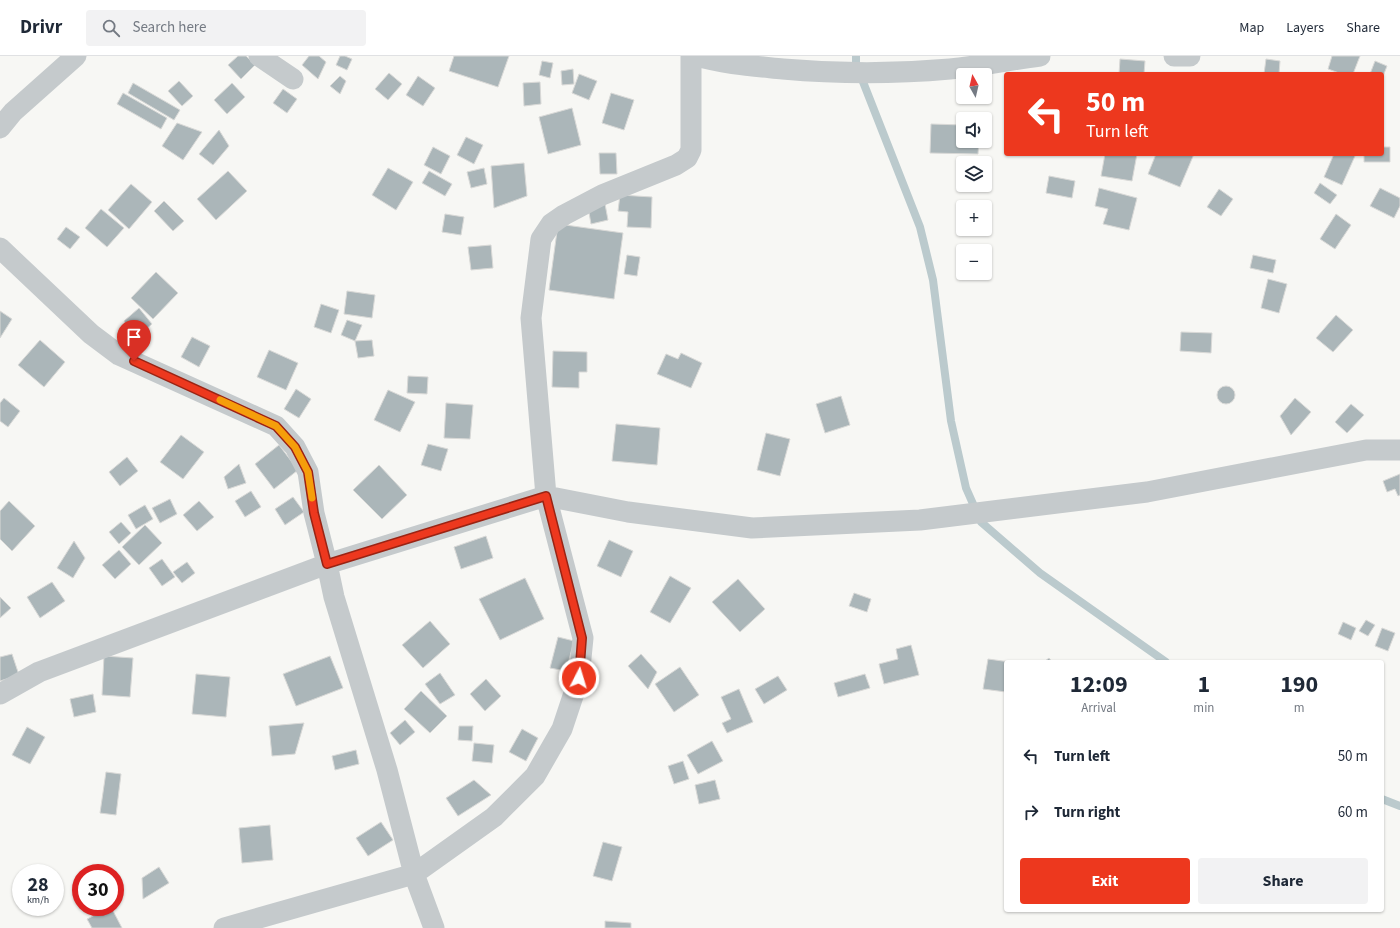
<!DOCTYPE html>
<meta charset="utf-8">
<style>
:root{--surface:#fff;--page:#f2f2f3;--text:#1f2937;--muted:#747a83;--line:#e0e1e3;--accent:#ed381e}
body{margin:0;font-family:"Source Sans 3",sans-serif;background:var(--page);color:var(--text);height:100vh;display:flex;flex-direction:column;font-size:15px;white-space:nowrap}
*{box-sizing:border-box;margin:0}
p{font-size:13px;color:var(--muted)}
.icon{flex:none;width:22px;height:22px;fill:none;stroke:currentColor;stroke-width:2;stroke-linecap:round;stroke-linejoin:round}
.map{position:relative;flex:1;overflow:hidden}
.drawer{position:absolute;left:1004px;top:604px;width:380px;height:252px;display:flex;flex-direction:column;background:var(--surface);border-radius:4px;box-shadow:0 1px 3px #0004}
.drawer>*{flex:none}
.top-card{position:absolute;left:1004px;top:16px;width:380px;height:84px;border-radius:4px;box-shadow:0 1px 3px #0004;background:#ed381e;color:#fff;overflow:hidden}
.needle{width:26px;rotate:352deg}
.buttons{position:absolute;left:956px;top:12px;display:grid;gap:8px}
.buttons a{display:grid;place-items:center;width:36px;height:36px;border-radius:4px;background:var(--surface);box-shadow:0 1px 3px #0004;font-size:20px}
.speed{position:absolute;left:12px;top:808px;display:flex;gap:8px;font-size:20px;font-weight:700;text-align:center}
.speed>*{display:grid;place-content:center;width:52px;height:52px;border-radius:50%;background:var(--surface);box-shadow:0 1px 3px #0004;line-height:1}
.speed small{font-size:10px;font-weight:400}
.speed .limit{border:6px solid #d22;background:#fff;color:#111}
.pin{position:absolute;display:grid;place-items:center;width:34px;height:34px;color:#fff;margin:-41px -17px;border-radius:50% 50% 50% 0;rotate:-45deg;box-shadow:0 0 4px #0007}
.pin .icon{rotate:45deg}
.me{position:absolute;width:44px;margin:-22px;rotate:5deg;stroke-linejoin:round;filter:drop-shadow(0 0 3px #0008)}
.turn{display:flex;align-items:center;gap:14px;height:84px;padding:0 16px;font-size:18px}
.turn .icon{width:52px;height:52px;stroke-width:2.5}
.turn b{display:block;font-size:28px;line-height:34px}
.eta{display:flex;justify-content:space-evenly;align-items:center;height:68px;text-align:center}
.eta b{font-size:24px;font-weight:700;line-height:28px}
.cta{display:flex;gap:8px;margin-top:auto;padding:8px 16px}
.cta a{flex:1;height:46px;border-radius:4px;background:var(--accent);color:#fff;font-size:16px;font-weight:700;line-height:46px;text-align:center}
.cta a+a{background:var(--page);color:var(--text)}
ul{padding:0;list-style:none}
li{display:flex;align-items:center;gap:12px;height:56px;padding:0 16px}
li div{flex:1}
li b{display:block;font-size:15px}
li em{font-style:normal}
header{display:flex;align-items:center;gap:24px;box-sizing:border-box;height:56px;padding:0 20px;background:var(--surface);border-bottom:1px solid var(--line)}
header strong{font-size:19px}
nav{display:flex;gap:22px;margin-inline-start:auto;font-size:14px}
.search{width:280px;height:36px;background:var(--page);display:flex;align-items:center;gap:10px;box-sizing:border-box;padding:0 14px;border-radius:4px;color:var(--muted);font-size:15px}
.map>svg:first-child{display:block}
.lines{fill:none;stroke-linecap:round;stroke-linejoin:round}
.stream{stroke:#bbcacd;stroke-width:8}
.building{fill:#abb6b9;stroke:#d9d9d7}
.street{stroke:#c5cacc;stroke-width:21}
.route-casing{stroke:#9a2414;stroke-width:10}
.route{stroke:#ed381e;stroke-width:7}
.slow{stroke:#f59e0b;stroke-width:7}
</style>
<header>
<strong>Drivr</strong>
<div class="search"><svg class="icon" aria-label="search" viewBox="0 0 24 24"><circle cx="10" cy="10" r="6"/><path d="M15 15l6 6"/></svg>Search here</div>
<nav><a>Map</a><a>Layers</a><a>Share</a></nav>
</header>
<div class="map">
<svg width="1400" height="872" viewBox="0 0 1400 872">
<rect width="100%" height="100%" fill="#f7f7f4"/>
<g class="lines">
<path class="stream" d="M 856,0 L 856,8 L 920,171 L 933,224 L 951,365 L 966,432 L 981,466 L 1040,517 L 1166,606
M 1382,743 L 1400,750"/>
</g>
<path class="building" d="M 238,0 L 246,0 L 255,9 L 241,23 L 228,9 Z
M 309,0 L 319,0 L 326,6 L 318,23 L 302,9 Z
M 340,0 L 345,0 L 352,3 L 347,14 L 336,9 Z
M 454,0 L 509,0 L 498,31 L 449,15 Z
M 1332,0 L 1360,0 L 1353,18 L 1342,18 L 1328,13 Z
M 1120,3 L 1145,5 L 1144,18 L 1119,18 Z
M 1266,3 L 1280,5 L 1279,18 L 1264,18 Z
M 542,5 L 553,7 L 550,22 L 539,19 Z
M 1375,5 L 1387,10 L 1382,23 L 1382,18 L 1370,18 Z
M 573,13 L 574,28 L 562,29 L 561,15 Z
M 389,17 L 402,28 L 388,44 L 375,33 Z
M 579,18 L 597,25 L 589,44 L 572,37 Z
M 340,20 L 346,25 L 340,38 L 330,30 Z
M 418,20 L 435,32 L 423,50 L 406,39 Z
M 179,25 L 193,40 L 182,50 L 168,35 Z
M 540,26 L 541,48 L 524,50 L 523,27 Z
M 133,27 L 180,54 L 174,64 L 128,37 Z
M 232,27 L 245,41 L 227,58 L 214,44 Z
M 283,33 L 297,43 L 287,57 L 273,47 Z
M 123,37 L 167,62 L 161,73 L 117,48 Z
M 611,37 L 634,44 L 624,74 L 602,67 Z
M 572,52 L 581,89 L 548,98 L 539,61 Z
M 177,67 L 202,76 L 183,104 L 162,90 Z
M 931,68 L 963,69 L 963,85 L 979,85 L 978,98 L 930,97 Z
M 219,74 L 229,90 L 213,109 L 199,98 Z
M 466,81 L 483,89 L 474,108 L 457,99 Z
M 433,91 L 450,100 L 441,118 L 424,109 Z
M 1382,91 L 1390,91 L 1390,106 L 1364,106 L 1364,98 L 1382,98 Z
M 599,97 L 616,97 L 617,118 L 600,118 Z
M 1105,98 L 1137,98 L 1132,125 L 1101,120 Z
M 1156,98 L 1194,98 L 1180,131 L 1148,118 Z
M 1334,98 L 1350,98 L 1355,100 L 1342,129 L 1324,121 Z
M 524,107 L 527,140 L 494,152 L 491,110 Z
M 388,112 L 413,126 L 396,154 L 372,139 Z
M 484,112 L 487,128 L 471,132 L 467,116 Z
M 228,115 L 247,135 L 216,164 L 197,143 Z
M 429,115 L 452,128 L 445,140 L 422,127 Z
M 1049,120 L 1075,125 L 1072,142 L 1046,137 Z
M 1320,127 L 1337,139 L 1330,148 L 1314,137 Z
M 131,128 L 152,146 L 129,173 L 108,154 Z
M 1099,132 L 1137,142 L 1129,174 L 1103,168 L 1108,153 L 1095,150 Z
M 1380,132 L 1400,142 L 1400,150 L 1394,162 L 1370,150 Z
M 1219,133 L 1233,143 L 1221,160 L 1207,151 Z
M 620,139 L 652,141 L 651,172 L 627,171 L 628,156 L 618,155 Z
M 164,145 L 184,165 L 173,175 L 154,155 Z
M 605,148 L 608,164 L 591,168 L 588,151 Z
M 101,153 L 124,172 L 107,191 L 85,172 Z
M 445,158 L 464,161 L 461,179 L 442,176 Z
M 1336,158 L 1351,169 L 1335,193 L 1320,183 Z
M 558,168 L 623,177 L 614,243 L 549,234 Z
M 66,171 L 80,181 L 70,193 L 57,183 Z
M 491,189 L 493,212 L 471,214 L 468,191 Z
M 627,199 L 640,201 L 637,220 L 624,218 Z
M 1253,199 L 1276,204 L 1273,217 L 1250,212 Z
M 156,216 L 178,237 L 153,263 L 131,242 Z
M 1268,223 L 1287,228 L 1279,257 L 1261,252 Z
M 347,235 L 375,239 L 372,262 L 344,258 Z
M 321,248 L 339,254 L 331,277 L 314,271 Z
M 139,252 L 152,268 L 137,281 L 124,265 Z
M 0,255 L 12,263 L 0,282 Z
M 1336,259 L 1353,274 L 1333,296 L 1316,282 Z
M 347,264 L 362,269 L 355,285 L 341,279 Z
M 1181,276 L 1212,277 L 1211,297 L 1180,295 Z
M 192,281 L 210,290 L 199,311 L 181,301 Z
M 40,284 L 65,306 L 44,331 L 18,309 Z
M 372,284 L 374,300 L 358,302 L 355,285 Z
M 269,294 L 298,307 L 286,334 L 257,321 Z
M 553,295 L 587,296 L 587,316 L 579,316 L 579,332 L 552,331 Z
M 681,297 L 702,307 L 691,332 L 657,318 L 666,298 L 678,303 Z
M 408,320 L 428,321 L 427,338 L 407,337 Z
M1217 339a9 9 0 1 1 18 0a9 9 0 1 1-18 0Z
M 296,333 L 311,343 L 299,362 L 284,353 Z
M 388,334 L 415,346 L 400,376 L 374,364 Z
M 841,340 L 850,369 L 825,377 L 816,348 Z
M 4,342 L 20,355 L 8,371 L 0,365 L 0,347 Z
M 1295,342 L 1311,356 L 1291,379 L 1280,360 Z
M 446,347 L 473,349 L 470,383 L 444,382 Z
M 1351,348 L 1364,359 L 1347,377 L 1335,366 Z
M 616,368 L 660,372 L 657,409 L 612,405 Z
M 766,377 L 790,383 L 780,420 L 757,414 Z
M 181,379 L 204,396 L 183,423 L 160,406 Z
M 428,388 L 448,393 L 441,415 L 421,409 Z
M 279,389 L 298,414 L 274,433 L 255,408 Z
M 127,401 L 138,415 L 120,430 L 109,416 Z
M 239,408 L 246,427 L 228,433 L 224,421 Z
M 379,409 L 407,439 L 382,463 L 353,434 Z
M 1400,418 L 1400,439 L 1398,440 L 1395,433 L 1387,436 L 1383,425 Z
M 251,435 L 261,451 L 245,461 L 235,445 Z
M 293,441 L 304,456 L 285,469 L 275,453 Z
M 170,443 L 177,458 L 160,467 L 152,452 Z
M 9,445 L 35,470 L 12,495 L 0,483 L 0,455 Z
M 199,445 L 214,461 L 197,475 L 183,459 Z
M 145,449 L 153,463 L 136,473 L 128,459 Z
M 121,466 L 131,477 L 119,488 L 109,476 Z
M 145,469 L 162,487 L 139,509 L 122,491 Z
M 486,480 L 493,502 L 461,513 L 454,491 Z
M 609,484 L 633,495 L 621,521 L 597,510 Z
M 74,485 L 85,502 L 73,522 L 57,512 Z
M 119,494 L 131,508 L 115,523 L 102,509 Z
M 162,503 L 175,521 L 162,530 L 149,512 Z
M 187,506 L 195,517 L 182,527 L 173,516 Z
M 670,520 L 691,532 L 670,567 L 650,556 Z
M 525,522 L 544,563 L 500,584 L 479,543 Z
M 738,523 L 765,553 L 740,576 L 712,546 Z
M 52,526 L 65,545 L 40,562 L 27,541 Z
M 854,537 L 871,543 L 867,556 L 849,550 Z
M 0,541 L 11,552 L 0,562 Z
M 1366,564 L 1375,569 L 1368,580 L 1359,575 Z
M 430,565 L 450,588 L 423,612 L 402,589 Z
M 1343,566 L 1356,572 L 1351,584 L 1338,578 Z
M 1382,572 L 1395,577 L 1388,595 L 1375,590 Z
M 558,581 L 574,585 L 566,615 L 550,612 Z
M 911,589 L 919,619 L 884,628 L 879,608 L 898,603 L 896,593 Z
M 12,598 L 19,619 L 0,625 L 0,601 Z
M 641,598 L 657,616 L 648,633 L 628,610 Z
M 104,600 L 133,602 L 130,641 L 102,639 Z
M 330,600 L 343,632 L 296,650 L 283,618 Z
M 1049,602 L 1052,606 L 1044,606 Z
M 988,603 L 1010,606 L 1006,606 L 1006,636 L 983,633 Z
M 680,611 L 699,639 L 674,656 L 655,628 Z
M 440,617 L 455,639 L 440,648 L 425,628 Z
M 196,618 L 230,621 L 226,661 L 192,658 Z
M 865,618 L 870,632 L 838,641 L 834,627 Z
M 778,620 L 787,634 L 764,648 L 755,633 Z
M 486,623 L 501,640 L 485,655 L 470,638 Z
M 739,633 L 753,666 L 727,677 L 722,667 L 731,663 L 721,641 Z
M 421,635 L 447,660 L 430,677 L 404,653 Z
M 93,638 L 96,656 L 74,661 L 70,643 Z
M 405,664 L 415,676 L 400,689 L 390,677 Z
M 304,667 L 295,698 L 272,700 L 269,670 Z
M 459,670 L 473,670 L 472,685 L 458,684 Z
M 27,671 L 45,681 L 30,708 L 12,699 Z
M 522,673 L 538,682 L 526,705 L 509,696 Z
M 712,685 L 723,705 L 698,718 L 687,699 Z
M 474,687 L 494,689 L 492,707 L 472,705 Z
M 356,694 L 359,708 L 335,714 L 332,700 Z
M 683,705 L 689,723 L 674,728 L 668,710 Z
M 106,716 L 121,718 L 116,759 L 100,757 Z
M 474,724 L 491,739 L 458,760 L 446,742 Z
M 715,724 L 720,743 L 699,748 L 695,729 Z
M 381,766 L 393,784 L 368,800 L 356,782 Z
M 270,769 L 273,804 L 242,807 L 239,772 Z
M 603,786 L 622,791 L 612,825 L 593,820 Z
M 159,811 L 169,827 L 143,843 L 142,822 Z
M 111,851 L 122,872 L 92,872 L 87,863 Z
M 605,865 L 631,867 L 631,872 L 605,872 Z"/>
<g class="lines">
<path class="street" d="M 259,0 L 293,23
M 696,0 C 724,8 754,10 783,13 C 839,18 894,18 950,13 C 980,10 1010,4 1040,0
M 1174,0 L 1190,0
M 0,72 L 13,56 L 76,0
M 0,192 L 91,278 L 119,299 L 276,370 L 295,391 L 308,416 L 314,457 L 327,508 L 334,541 L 387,714 L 414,818 L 434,872
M 0,638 L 39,616 L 327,508 L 546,440 L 628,456 L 752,472 L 920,464 L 1147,436 L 1366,394 L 1400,394
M 224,872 L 414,818 L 494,761 L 535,720 L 562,673 L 579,622 L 583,582 L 546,440 L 531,262 L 541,183 L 551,168 L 564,159 L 602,139 L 676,109 L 687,102 L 691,94 L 691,0"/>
</g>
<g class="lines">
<g class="route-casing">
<path id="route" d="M 134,305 L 276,370 L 295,391 L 308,416 L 314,457 L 327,508 L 546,440 L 582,582 L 579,622"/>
</g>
<use href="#route" class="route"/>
<path class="slow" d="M 220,344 L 276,370 L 295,391 L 308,416 L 312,442"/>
</g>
</svg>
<div class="buttons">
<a><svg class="needle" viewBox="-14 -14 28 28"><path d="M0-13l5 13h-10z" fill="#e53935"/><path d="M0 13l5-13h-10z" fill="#747a83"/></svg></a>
<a><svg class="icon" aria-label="sound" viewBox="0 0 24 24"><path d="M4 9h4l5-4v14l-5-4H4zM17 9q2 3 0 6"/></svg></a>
<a><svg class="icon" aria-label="layers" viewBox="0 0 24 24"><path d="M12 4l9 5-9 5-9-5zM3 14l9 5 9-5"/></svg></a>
<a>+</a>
<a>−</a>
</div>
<div class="speed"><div>28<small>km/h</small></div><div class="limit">30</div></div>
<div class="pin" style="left:134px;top:305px;background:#d93025"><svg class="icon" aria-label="arrive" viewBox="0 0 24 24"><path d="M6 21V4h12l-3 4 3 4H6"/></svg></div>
<svg class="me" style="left:579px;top:622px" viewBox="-20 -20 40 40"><circle r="17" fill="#ed381e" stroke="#fff" stroke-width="3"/><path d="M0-11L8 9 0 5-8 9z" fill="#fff"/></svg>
<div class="top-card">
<div class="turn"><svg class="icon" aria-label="left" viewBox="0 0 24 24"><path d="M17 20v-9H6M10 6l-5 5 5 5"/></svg><div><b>50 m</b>Turn left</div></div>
</div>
<section class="drawer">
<div class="eta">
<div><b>12:09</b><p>Arrival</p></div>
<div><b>1</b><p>min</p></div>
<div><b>190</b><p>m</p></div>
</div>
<ul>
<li><svg class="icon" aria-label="left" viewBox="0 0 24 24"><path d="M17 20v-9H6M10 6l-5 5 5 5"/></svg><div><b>Turn left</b></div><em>50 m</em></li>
<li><svg class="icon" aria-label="right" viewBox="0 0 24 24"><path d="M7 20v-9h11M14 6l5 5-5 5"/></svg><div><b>Turn right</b></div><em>60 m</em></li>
</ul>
<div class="cta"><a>Exit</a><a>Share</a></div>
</section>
</div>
